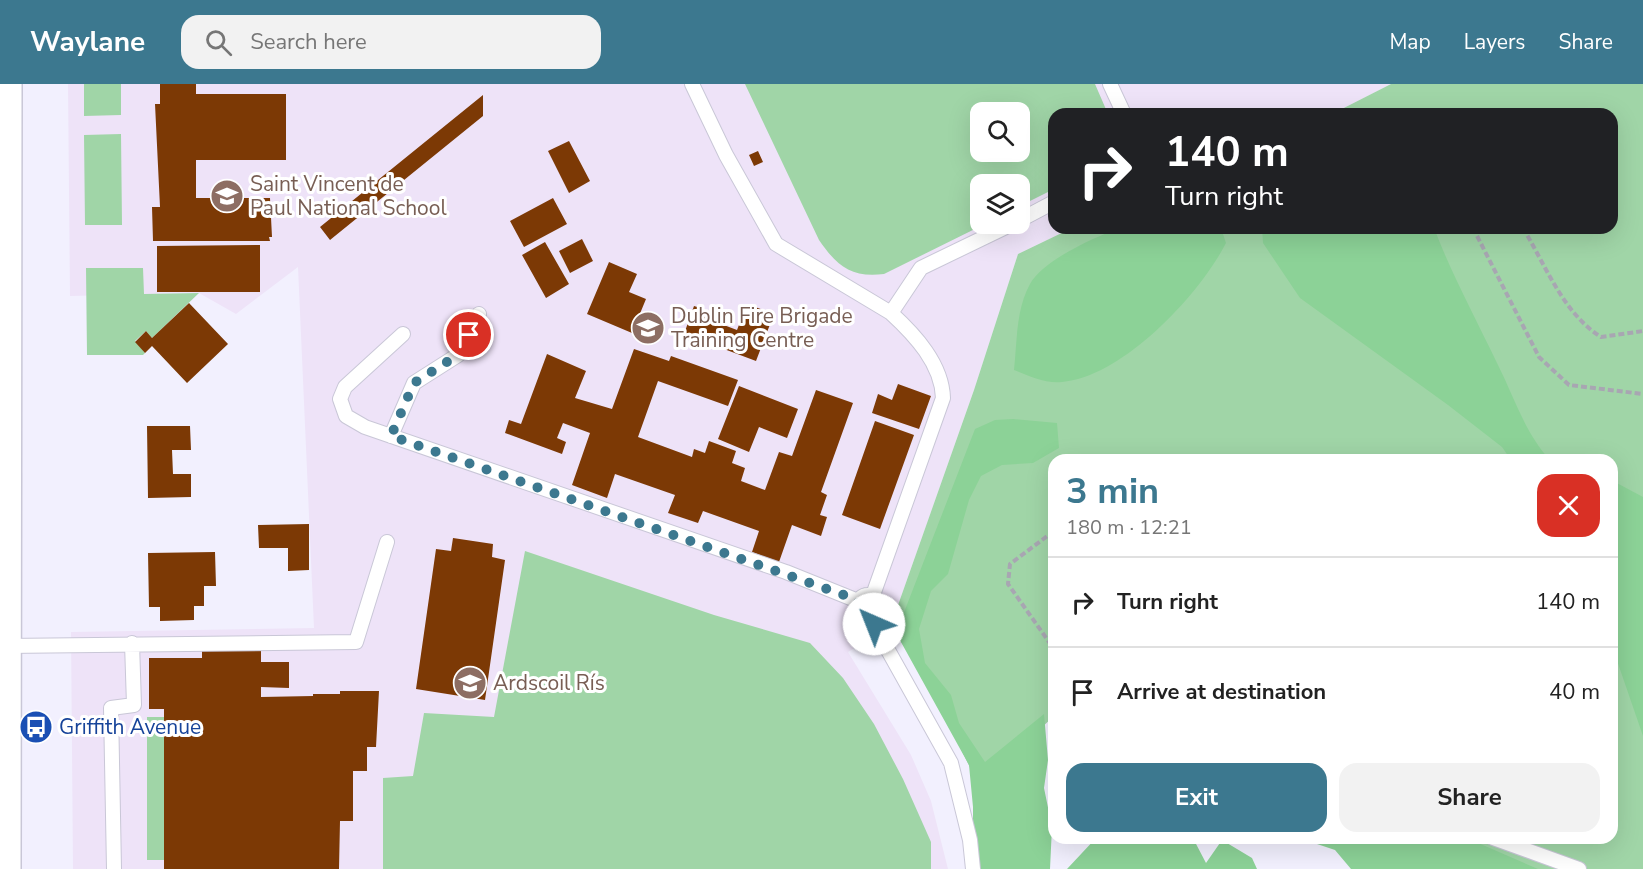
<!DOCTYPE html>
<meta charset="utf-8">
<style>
:root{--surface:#fff;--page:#f2f2f2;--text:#222;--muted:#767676;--line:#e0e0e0;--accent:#3c788f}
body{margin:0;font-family:"Nunito Sans",sans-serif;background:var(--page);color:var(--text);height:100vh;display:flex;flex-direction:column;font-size:22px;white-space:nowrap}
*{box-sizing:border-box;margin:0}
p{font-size:20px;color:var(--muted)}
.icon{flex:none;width:33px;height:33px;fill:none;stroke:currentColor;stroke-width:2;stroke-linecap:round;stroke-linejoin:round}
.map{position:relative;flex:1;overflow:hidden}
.drawer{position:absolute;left:1048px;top:370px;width:570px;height:390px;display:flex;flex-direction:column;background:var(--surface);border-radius:18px;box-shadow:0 6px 24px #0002}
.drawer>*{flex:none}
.hud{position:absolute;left:1048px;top:24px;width:570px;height:126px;border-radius:18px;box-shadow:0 6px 24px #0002;background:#202124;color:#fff;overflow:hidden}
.tools{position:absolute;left:970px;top:18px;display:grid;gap:12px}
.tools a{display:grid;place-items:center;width:60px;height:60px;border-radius:12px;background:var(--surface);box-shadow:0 6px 24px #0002;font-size:30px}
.pin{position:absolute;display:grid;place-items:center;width:51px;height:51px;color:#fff;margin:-26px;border:3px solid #fff;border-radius:50%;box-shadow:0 2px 6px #0007}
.me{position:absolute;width:66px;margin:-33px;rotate:316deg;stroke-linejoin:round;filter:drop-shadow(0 0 4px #0008)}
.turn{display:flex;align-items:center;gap:21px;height:126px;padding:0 18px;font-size:27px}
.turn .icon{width:78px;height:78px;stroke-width:2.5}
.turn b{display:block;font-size:42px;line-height:51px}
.round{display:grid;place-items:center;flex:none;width:63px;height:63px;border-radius:18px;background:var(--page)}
.head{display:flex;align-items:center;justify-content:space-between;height:102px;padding:0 18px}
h1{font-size:36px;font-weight:700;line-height:45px;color:var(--accent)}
.action{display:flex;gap:12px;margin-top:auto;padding:12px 18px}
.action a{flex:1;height:69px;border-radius:18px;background:var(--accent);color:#fff;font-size:24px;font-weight:700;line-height:69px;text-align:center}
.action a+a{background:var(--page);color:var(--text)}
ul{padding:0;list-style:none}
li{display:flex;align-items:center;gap:18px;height:90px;padding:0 18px;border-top:2px solid var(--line)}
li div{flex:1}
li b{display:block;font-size:22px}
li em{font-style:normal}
header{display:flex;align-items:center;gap:36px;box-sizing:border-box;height:84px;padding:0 30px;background:var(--accent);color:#fff}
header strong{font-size:28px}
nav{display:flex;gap:33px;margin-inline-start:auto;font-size:21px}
.search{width:420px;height:54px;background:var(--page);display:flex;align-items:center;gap:15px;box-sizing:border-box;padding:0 21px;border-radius:18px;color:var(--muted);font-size:22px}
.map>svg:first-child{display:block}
.education{fill:#eee3f8;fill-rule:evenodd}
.green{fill:#a0d5a7;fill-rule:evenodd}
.forest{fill:#8cd297}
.building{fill:#7c3905}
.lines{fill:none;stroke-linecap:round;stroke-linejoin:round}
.lane-casing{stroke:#c9c7d7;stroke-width:16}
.secondary-casing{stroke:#c9c7d7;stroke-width:36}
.path{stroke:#a8a6b2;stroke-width:4;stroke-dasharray:6 3;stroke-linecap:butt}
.lane{stroke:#fff;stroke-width:14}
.secondary{stroke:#fff;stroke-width:33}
.route{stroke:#3c788f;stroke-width:10;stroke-dasharray:0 18}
.labels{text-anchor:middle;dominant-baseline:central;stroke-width:6;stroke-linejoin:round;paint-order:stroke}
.education-label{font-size:21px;fill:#785e54;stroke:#fff;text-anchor:start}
.transit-label{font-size:21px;fill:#164399;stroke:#fff;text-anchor:start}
</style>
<header>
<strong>Waylane</strong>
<div class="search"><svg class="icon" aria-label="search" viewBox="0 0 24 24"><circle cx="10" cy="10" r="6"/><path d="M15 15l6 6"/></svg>Search here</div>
<nav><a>Map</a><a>Layers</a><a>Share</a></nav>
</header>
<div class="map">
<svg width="1643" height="785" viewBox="0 0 1643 785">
<rect width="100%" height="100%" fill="#f2f0fe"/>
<path class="education" d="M 68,0 L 1391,0 L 1332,30 L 1054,30 L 1054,144 L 1072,144 L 1018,170 L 974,306 L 891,541 L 848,568 L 911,671 L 931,717 L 948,785 L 73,785 L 71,548 L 314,544 L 298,183 L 236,230 L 199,209 L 70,212 ZM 981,28 L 1020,28 L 1020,68 L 981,68 ZM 981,100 L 1020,100 L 1020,140 L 981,140 Z"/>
<path class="green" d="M 84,0 L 121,0 L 121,31 L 84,32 Z
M 745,0 L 1095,0 L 1108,30 L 1054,30 L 1054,105 L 1020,122 L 1020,100 L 981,100 L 981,140 L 985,140 L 884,190 C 851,194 837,182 819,156 ZM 981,28 L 1020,28 L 1020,68 L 981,68 Z
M 1391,0 L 1643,0 L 1643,785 L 1504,785 L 1454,755 L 1612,754 L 1612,376 L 1054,376 L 1054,632 L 979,702 L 938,618 L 891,541 L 974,306 L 1018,170 L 1072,144 L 1612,144 L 1612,30 L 1332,30 Z
M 121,50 L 122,141 L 85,141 L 84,51 Z
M 86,184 L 143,184 L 144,210 L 199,209 L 152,254 L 146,247 L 135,257 L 145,269 L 143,271 L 87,271 Z
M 525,467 L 714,531 L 810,559 L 843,594 L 874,640 L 903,695 L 931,758 L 931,785 L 383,785 L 383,694 L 413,692 L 424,629 L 494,633 Z
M 147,633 L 164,633 L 164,776 L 147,776 Z"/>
<path class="forest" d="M 1120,144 L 1221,144 L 1226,159 C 1200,210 1123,293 1062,298 C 1046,300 1029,292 1014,286 C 1017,258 1016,225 1030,200 C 1043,176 1095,153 1120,144 Z
M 1262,144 L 1434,144 C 1452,191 1475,233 1497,279 C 1514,312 1524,348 1550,376 L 1511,376 L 1502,363 L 1448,321 L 1300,214 L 1263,159 Z
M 1013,335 L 1057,339 L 1059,364 L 1033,379 L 1002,381 L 981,392 L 969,416 L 948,490 L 931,507 L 919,545 L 925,579 L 951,611 L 959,639 L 985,678 L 1044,630 L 1048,676 L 1044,704 L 1052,743 L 1050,785 L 973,785 L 973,723 L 969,681 L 896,549 L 975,345 L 995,336 Z
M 1613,397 L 1643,413 L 1643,652 L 1613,565 Z
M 1096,754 L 1195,758 L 1206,779 L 1222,756 L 1252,774 L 1257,785 L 1067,785 Z
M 1312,755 L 1469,755 L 1538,785 L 1351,785 L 1335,766 L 1314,759 Z"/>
<path class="building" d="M 160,0 L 196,0 L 196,10 L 286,10 L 286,76 L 196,76 L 196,114 L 270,114 L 272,153 L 269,153 L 270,157 L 153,157 L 152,123 L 160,123 L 155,20 L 160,20 Z
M 483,11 L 483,32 L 330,156 L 320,143 Z
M 569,57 L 590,97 L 569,109 L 548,67 Z
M 758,67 L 763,78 L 754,82 L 749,71 Z
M 553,114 L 567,140 L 524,163 L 510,137 Z
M 582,155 L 593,177 L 570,189 L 559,167 Z
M 545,158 L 569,200 L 546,214 L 522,171 Z
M 260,161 L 260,208 L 157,208 L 157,162 Z
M 609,178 L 637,190 L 629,208 L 646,215 L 632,249 L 587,230 Z
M 189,219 L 228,260 L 187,299 L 152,262 L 145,269 L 135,258 L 146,247 L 152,254 Z
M 747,220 L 774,230 L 756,277 L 684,250 L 694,222 L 710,227 L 708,235 L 737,246 Z
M 634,265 L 669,277 L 671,272 L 738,296 L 728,322 L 658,297 L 638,353 L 692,373 L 694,365 L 705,369 L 709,357 L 736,367 L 732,379 L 745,384 L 741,397 L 765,406 L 779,368 L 792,372 L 816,306 L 853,319 L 821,408 L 827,411 L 820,431 L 827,433 L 821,452 L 792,441 L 779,478 L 752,468 L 759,447 L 703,427 L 698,439 L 668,429 L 675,411 L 615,390 L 607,414 L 572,401 L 590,349 L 563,339 L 557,354 L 566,358 L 562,370 L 505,349 L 509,336 L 521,340 L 547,270 L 586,287 L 575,314 L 612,325 Z
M 898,300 L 931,312 L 919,345 L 872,329 L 878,310 L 892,316 Z
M 739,302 L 798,325 L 787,354 L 759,343 L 749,368 L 718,355 Z
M 875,337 L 914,351 L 880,445 L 842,431 Z
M 147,342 L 190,342 L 191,366 L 172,366 L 173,390 L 191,390 L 191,413 L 148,414 Z
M 309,440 L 309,486 L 288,487 L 288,464 L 259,464 L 258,441 Z
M 453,454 L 493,460 L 492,473 L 505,476 L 485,616 L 416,605 L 436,465 L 451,467 Z
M 215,468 L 216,502 L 204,502 L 204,522 L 194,522 L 194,536 L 160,537 L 160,523 L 149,523 L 148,469 Z
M 202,566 L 261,566 L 261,578 L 289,578 L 289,604 L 261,603 L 261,613 L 313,612 L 313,610 L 340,610 L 340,607 L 379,607 L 376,663 L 367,663 L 367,687 L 353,687 L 353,737 L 340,737 L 339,785 L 164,785 L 164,625 L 149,625 L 149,574 L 202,574 Z"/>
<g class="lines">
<g class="lane-casing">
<path id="lane" d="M 692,0 L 726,71 L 776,160 L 891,229
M 1110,0 L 1124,30
M 1020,136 L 1054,118
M 403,250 L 345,303 L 340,315 L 346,332 L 365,343 L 786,488 L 858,517
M 391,352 L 414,299 L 458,271 L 479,230
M857 522a11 11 0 1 1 22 0a11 11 0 1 1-22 0Z
M 873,511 L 943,314 C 942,280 915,251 891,229 L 921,184 L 1012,140
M 872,533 L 884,559 L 951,679 L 970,756 L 973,785
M 5,562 L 356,558 L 387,458
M 1493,754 L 1579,785
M 114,785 L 111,624 L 134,621 L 132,559"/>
</g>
<g class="secondary-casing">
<path id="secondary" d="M 4,785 L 5,0"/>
</g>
<path class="path" d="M 1473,144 L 1539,273 L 1569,301 L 1643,310
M 1523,144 C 1546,182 1563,229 1601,253 L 1643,247
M 1054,447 L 1010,480 L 1008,500 L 1054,565"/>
<use href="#lane" class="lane"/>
<use href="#secondary" class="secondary"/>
</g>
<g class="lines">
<path class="route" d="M 469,251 L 458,271 L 414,299 L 391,352 L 847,512 L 858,517 L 860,530 L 873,532 L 874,540"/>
</g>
<defs>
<g id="school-disc" transform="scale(1.725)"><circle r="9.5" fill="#8d6e63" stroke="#fff"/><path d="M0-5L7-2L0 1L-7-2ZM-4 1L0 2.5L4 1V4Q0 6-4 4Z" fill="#fff"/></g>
<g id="university-disc" transform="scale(1.725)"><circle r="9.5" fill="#8d6e63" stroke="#fff"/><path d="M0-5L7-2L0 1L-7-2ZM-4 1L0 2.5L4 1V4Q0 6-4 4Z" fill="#fff"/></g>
<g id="bus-disc" transform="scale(1.725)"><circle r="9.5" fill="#1a4fb4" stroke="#fff"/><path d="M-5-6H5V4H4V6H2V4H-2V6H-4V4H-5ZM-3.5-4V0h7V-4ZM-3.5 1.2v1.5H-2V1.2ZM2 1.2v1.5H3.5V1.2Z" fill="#fff"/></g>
</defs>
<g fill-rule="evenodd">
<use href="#school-disc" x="227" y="112"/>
<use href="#university-disc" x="648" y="244"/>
<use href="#school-disc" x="470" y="599"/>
<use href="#bus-disc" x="36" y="643"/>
</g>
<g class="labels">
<g class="education-label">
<text x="250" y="100">Saint Vincent de<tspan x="250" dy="24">Paul National School</tspan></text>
<text x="671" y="232">Dublin Fire Brigade<tspan x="671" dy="24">Training Centre</tspan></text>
<text x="493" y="599">Ardscoil Rís</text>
</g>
<g class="transit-label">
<text x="59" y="643">Griffith Avenue</text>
</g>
</g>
</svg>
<div class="tools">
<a><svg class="icon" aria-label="search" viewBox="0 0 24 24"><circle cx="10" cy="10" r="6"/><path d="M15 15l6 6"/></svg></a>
<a><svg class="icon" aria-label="layers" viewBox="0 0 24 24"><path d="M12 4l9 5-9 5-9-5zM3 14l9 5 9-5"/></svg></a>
</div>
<div class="pin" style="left:469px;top:251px;background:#d93025"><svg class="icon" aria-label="arrive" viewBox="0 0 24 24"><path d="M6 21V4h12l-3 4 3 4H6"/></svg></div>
<svg class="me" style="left:874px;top:540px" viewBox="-20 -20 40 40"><circle r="19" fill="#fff"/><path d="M0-13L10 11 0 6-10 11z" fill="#3c788f"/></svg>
<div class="hud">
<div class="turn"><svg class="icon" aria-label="right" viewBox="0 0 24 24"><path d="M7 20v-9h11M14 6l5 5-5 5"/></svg><div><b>140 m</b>Turn right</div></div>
</div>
<section class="drawer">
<div class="head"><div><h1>3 min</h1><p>180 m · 12:21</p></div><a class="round" style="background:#d93025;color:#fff"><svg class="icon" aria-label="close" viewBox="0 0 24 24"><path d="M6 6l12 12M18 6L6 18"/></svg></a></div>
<ul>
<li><svg class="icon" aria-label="right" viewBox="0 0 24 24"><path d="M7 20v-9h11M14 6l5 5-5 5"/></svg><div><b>Turn right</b></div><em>140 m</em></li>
<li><svg class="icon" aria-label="arrive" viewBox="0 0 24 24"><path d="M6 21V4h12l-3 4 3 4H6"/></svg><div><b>Arrive at destination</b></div><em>40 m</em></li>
</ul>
<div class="action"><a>Exit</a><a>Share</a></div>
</section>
</div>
